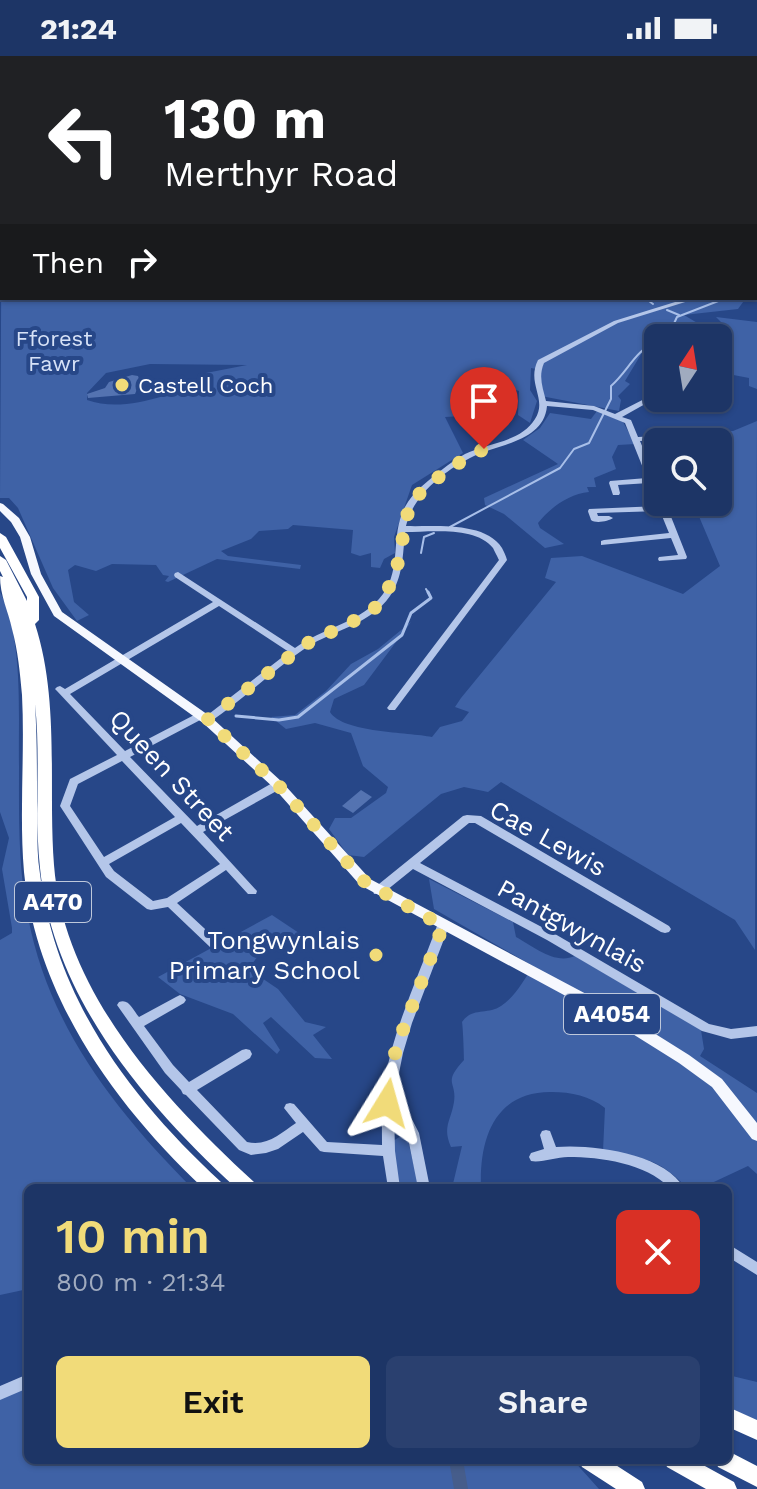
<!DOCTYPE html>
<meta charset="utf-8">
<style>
:root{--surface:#1d3566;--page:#2a406f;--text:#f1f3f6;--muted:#a0abbf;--line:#3b507a;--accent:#f1db79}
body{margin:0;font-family:"Work Sans",sans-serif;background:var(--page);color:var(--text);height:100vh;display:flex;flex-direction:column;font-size:30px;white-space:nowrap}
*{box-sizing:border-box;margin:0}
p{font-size:26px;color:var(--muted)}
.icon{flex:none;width:44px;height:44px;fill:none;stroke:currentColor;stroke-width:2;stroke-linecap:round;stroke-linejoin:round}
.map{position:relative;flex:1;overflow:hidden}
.side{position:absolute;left:24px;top:1128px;width:708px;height:280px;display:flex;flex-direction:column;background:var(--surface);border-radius:12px;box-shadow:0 2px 6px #0004,0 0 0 2px var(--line)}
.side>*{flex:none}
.top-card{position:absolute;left:0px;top:0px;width:758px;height:244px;box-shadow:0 2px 6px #0004,0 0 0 2px var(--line);background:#202124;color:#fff;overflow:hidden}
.needle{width:52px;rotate:12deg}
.controls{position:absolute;left:644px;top:268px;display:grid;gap:16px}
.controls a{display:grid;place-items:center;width:88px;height:88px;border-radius:12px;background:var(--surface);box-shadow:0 2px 6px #0004,0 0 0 2px var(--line);font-size:40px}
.pin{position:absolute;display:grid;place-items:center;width:68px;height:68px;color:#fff;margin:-82px -34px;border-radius:50% 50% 50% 0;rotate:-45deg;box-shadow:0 0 8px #0007}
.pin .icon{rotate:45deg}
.me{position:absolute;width:88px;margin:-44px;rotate:8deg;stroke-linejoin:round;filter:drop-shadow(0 0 6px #0008)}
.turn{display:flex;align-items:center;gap:28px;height:168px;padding:0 32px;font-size:36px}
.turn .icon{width:104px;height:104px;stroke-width:2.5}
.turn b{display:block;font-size:56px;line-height:68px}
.then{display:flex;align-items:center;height:76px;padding:0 32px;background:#0003;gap:16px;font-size:30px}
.round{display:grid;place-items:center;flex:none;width:84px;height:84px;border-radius:12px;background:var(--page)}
.headline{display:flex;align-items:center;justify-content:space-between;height:136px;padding:0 32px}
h1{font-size:48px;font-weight:600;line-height:60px;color:var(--accent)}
.primary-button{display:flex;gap:16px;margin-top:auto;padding:16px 32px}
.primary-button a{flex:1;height:92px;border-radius:12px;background:var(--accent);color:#111;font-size:32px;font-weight:600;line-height:92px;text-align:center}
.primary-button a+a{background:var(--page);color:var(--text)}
.status{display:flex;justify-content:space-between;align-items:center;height:56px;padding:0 40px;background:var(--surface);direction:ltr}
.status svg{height:22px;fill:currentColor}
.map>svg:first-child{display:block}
.green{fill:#3f62a6;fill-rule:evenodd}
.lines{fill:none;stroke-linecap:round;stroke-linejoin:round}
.stream-far1{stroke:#a8bfe9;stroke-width:2}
.stream{stroke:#a8bfe9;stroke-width:3}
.canal{fill:#465d8b;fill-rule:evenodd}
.building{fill:#5473b1}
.minor{fill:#b4c6e9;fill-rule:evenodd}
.major{fill:#f6f8fe;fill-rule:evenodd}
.highway{fill:#fff;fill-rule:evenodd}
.route{stroke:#f1db79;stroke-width:14;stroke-dasharray:0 25.2}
.poi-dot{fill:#f1db79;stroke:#274788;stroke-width:3}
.labels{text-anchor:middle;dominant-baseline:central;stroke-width:8;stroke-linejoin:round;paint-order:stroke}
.far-park-label{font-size:22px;fill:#d7e2f7;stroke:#274788}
.far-poi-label{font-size:22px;fill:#fff;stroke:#274788;text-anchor:start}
.shield{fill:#274788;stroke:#bec8db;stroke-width:2}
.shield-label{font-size:24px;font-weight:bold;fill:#fff}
.street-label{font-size:26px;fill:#fff;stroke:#274788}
.poi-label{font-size:26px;fill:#fff;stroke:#274788;text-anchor:end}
</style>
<div class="status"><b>21:24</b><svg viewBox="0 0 49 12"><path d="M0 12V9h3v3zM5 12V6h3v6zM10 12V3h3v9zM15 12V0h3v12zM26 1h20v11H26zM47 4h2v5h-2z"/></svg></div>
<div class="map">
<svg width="757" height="1433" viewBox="0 0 757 1433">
<rect width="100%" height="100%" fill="#274788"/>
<path class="green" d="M 145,0 L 757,0 L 757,237 L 756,2 L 142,2 Z
M 2,93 L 2,242 L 746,242 L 738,253 L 684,259 L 714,277 L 728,273 L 716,261 L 757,266 L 757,333 L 749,330 L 749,322 L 718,316 L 718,282 L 674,282 L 673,272 L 649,285 L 625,325 L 630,328 L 618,340 L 621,344 L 619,355 L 541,340 L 536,313 L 531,312 L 530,334 L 537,345 L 530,367 L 518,359 L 519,335 L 500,329 L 489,331 L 478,346 L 481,359 L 445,361 L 463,397 L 412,429 L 394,481 L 395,497 L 384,503 L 380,512 L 371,511 L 371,497 L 360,500 L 351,497 L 353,474 L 293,469 L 288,473 L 259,475 L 251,483 L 221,495 L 228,500 L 301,509 L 300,513 L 217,503 L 168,526 L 165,525 L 169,520 L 163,519 L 156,509 L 112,508 L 96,515 L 75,509 L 68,514 L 74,546 L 89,559 L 77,565 L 53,532 L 18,452 L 9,442 L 0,442 ZM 150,308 L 246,309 L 247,309 L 206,317 L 209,327 C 171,336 126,358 87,344 L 87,337 L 106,317 Z
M 597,355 L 623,366 L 635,388 L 618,389 L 612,401 L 616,413 L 594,422 L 596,431 L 587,431 L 589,436 C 569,438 551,451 538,467 L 540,472 L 564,488 L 545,492 L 504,458 L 485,449 L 484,442 L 558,408 L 523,384 L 540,372 L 550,357 L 591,363 Z
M 757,365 L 755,894 L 735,864 L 501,726 L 488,736 L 464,731 L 441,738 L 364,801 L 348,799 L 329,773 L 335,762 L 351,762 L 386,737 L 388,731 L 363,710 L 351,677 L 315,667 L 286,673 L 271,661 L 295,659 L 326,635 L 351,608 L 378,593 L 411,566 L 364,629 L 334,643 L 330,656 C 343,677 408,676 432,681 L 440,671 L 462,665 L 469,656 L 455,651 L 461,642 L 556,526 L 545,522 L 551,502 L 582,500 L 683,538 L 720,510 L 695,451 L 695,446 L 718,446 L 716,376 L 733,375 Z
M 0,536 C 24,583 18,659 19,710 C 19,760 18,812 28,861 C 49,971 115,1054 192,1132 L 28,1132 L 28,1233 L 0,1239 L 0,884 L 12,877 L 12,872 L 2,813 L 9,782 L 0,756 Z
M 429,823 L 513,866 L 516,881 C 534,891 555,909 575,900 L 701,974 L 704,993 L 700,1000 L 757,1037 L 757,1118 L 748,1110 L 701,1132 L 687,1132 C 658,1101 642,1102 603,1095 L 605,1052 C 590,1040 571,1036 552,1036 C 495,1035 479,1082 481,1132 L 452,1132 L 462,1090 L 451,1091 C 442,1071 451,1065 454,1046 C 457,1025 442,1028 464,1004 C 464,998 463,971 462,966 C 472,951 488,959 501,950 C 515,941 524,924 533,910 L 434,853 Z
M 272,859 L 302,879 C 284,885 255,894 250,914 L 278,933 L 305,966 L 326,971 L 313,979 L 332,1003 L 315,1002 L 271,961 L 263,967 L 280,994 L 277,998 L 233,958 L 180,938 L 158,921 Z
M 401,1080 L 407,1080 L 419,1132 L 398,1132 L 393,1085 Z
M 728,1319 L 757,1326 L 757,1364 L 728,1352 Z
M 28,1328 L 28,1404 L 573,1404 L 599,1433 L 0,1433 L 0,1340 Z"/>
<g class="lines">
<path class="stream-far1" d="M 645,242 L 653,248
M 667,254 L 679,259
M 671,274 L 677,261 L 726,242
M 450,471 L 560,412 L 574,393 L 589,387 L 611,343 L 611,330 C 629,314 635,294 658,285
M 421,497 L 424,481 L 434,477
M 426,533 L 429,538"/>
<path class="stream" d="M 236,660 L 279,664 L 298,661 L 402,579 L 411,557 L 431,542 L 428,536"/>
<path class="canal" d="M 449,1404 L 463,1404 L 468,1433 L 454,1433 Z"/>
</g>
<path class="building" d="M 132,319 L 138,320 L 140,326 L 135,338 L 88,342 L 87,338 L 105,332 L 109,326 Z
M 361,734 L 372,741 L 353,757 L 342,750 Z"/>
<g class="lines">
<path class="minor" d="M 756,222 L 757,222 L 757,226 L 756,226 Z
M 688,242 L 698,242 L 618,267 L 544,307 C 538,321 543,332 546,345 L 594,350 L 615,358 L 658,336 L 658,342 L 671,342 L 692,346 L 693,348 L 689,350 L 654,343 L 622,361 L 631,364 L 638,381 L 676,379 L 688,386 L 679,386 L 674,383 L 640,385 L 658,428 L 658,440 L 654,438 L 649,427 L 618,429 L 620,437 L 619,439 L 613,439 L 609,427 L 610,425 L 647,422 L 625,367 L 593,354 L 547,350 C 544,385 500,388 474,400 C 445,414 413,439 406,470 C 434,471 485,465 502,492 C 504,496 506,500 507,504 L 395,654 L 389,654 L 387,652 L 499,504 C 498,502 494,494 493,492 C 476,470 430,476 405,476 C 403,497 403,522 390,540 C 371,568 334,574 307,591 C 273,614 244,643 210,666 L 204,666 L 202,664 L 204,662 L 130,701 L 197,770 L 274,726 L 282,726 L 283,729 L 282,732 L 203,776 L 257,835 L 256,838 L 248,838 L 226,814 L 177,847 L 218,885 L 220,888 L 218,891 L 214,892 L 210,891 L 168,851 L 151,854 L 147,853 L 106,821 L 60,750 L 70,723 L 117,699 L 57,635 L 55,633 L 57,631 L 60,630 L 65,633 L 213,546 L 175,521 L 174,519 L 175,517 L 178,516 L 295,592 C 322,572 363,566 383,538 C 407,504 382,466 421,431 C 435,419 449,407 465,398 C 488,387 521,386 535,363 C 548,343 526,328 538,304 L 614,265 ZM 219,550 L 289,596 L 205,661 L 206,659 L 204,657 L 198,657 L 125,695 L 70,638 ZM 122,705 L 175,761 L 104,801 L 70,750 L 78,728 ZM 181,767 L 220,808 L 167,842 L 153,845 L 114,815 L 109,808 Z
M 659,446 L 665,446 L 666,448 L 687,501 L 686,503 L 659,505 L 658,503 L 659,501 L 678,499 L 671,482 L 601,489 L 601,485 L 604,484 L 669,477 L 660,455 L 597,457 L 598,460 L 609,460 L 613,462 C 609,465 596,468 591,464 C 591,463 588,456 588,455 L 589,453 L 659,450 Z
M 467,759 L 481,760 L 669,870 L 671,873 L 669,876 L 665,877 L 661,876 L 475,767 L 469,767 L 420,807 L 555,878 L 709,968 L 731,973 L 757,970 L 757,980 L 731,983 L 702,975 L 547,884 L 413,813 L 382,838 L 374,838 L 373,835 L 374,832 L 463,760 Z
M 443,866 L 447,867 L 449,870 L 412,967 L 403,997 L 396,1032 L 419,1077 L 430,1132 L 418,1132 L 407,1077 L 394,1053 L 395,1095 L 400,1132 L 388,1132 L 383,1100 L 324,1096 L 320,1095 L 303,1076 L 278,1093 L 266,1097 L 251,1099 L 239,1094 L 186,1039 L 183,1038 L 181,1034 L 165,1017 L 117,949 L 119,946 C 129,942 133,954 139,961 L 176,941 L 180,939 L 184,941 L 186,944 L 184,947 L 144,970 L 173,1009 L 189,1026 L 242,994 L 246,993 L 250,994 L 252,998 L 250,1002 L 197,1034 L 247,1086 C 267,1091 281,1077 296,1067 L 284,1052 L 286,1048 L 290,1047 L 294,1048 L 327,1086 L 382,1089 C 382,1069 381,1047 384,1028 C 393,974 418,921 437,870 L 439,867 Z
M 546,1074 L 550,1075 L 556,1091 C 592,1088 664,1097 684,1132 L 670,1132 C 645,1107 601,1101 568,1101 C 556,1101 541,1107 531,1105 L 529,1101 L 531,1097 L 544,1093 L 540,1079 L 542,1075 Z
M 728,1188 L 757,1206 L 757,1219 L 728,1201 Z
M 28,1318 L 28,1332 L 0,1344 L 0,1330 Z"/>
<path class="major" d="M 0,447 L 3,448 L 19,462 L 30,481 L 41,518 L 62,556 L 211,661 L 282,726 L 370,823 L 622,957 L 689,999 L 722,1023 L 757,1067 L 757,1085 L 752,1083 L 712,1031 L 679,1007 L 612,965 L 360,829 L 274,732 L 203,667 L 54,560 L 31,518 L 20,481 L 11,466 L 0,455 Z"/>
<path class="highway" d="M 0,477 L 6,481 L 39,541 L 39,564 L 35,568 C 60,645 48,730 54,809 C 64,937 165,1044 254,1126 L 257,1132 L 236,1132 C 144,1047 53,941 40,812 C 34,758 41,702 35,648 C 37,680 37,713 37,745 C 38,770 36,794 40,818 C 56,944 131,1043 221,1126 L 224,1132 L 203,1132 C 114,1048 37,941 24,816 C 19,757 25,698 22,639 C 20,617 18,595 12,573 C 8,554 0,540 0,520 L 3,521 L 0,515 L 0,500 L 6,504 L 27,545 L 27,541 L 0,492 Z
M 728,1351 L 757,1364 L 757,1384 L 728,1371 Z
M 728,1395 L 757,1410 L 757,1431 L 718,1411 L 715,1404 L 728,1404 Z
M 579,1404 L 608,1404 L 642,1426 L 645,1433 L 616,1433 L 582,1411 Z
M 664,1404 L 694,1404 L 734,1426 L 737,1433 L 706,1433 L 667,1411 Z"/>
</g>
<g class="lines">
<path class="route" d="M 387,1047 L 396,992 L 443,870 L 365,826 L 278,729 L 207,664 L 306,588 L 368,558 L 378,549 L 395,521 L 410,446 L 448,413 L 484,393"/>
</g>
<g class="poi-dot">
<circle cx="122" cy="329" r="8"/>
<circle cx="376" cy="899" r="8"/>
</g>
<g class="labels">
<g class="far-park-label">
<text x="54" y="282">Fforest<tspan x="54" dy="25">Fawr</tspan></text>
</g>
<g class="far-poi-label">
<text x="138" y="329">Castell Coch</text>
</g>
<g class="shield">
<rect x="15" y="826" width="76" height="40" rx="6"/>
<rect x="564" y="938" width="96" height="40" rx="6"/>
</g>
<g class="shield-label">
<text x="53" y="846">A470</text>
<text x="612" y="958">A4054</text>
</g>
<g class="street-label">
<text transform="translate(172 719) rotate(47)">Queen Street</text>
<text transform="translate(548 782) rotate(29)">Cae Lewis</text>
<text transform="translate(572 870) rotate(29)">Pantgwynlais</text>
</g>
<g class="poi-label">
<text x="360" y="884">Tongwynlais<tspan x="360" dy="30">Primary School</tspan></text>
</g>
</g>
</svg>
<div class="controls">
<a><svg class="needle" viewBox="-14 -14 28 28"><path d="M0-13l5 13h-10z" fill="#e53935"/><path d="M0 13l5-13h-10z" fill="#a0abbf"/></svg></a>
<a><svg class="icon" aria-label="search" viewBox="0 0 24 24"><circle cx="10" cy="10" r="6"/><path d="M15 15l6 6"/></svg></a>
</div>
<div class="pin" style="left:484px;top:393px;background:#d93025"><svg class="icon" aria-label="arrive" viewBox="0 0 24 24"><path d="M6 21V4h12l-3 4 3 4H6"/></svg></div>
<svg class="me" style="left:387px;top:1047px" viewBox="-20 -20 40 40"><path d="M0-17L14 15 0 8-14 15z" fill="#f1db79" stroke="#fff" stroke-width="4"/></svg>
<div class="top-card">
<div class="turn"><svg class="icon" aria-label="left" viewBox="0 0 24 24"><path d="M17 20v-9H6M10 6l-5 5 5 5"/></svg><div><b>130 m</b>Merthyr Road</div></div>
<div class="then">Then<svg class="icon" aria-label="right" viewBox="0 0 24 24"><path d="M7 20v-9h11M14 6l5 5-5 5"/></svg></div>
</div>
<section class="side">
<div class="headline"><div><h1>10 min</h1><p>800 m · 21:34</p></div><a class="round" style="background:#d93025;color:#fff"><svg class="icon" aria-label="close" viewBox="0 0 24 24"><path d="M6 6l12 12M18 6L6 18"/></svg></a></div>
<div class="primary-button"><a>Exit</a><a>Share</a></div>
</section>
</div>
